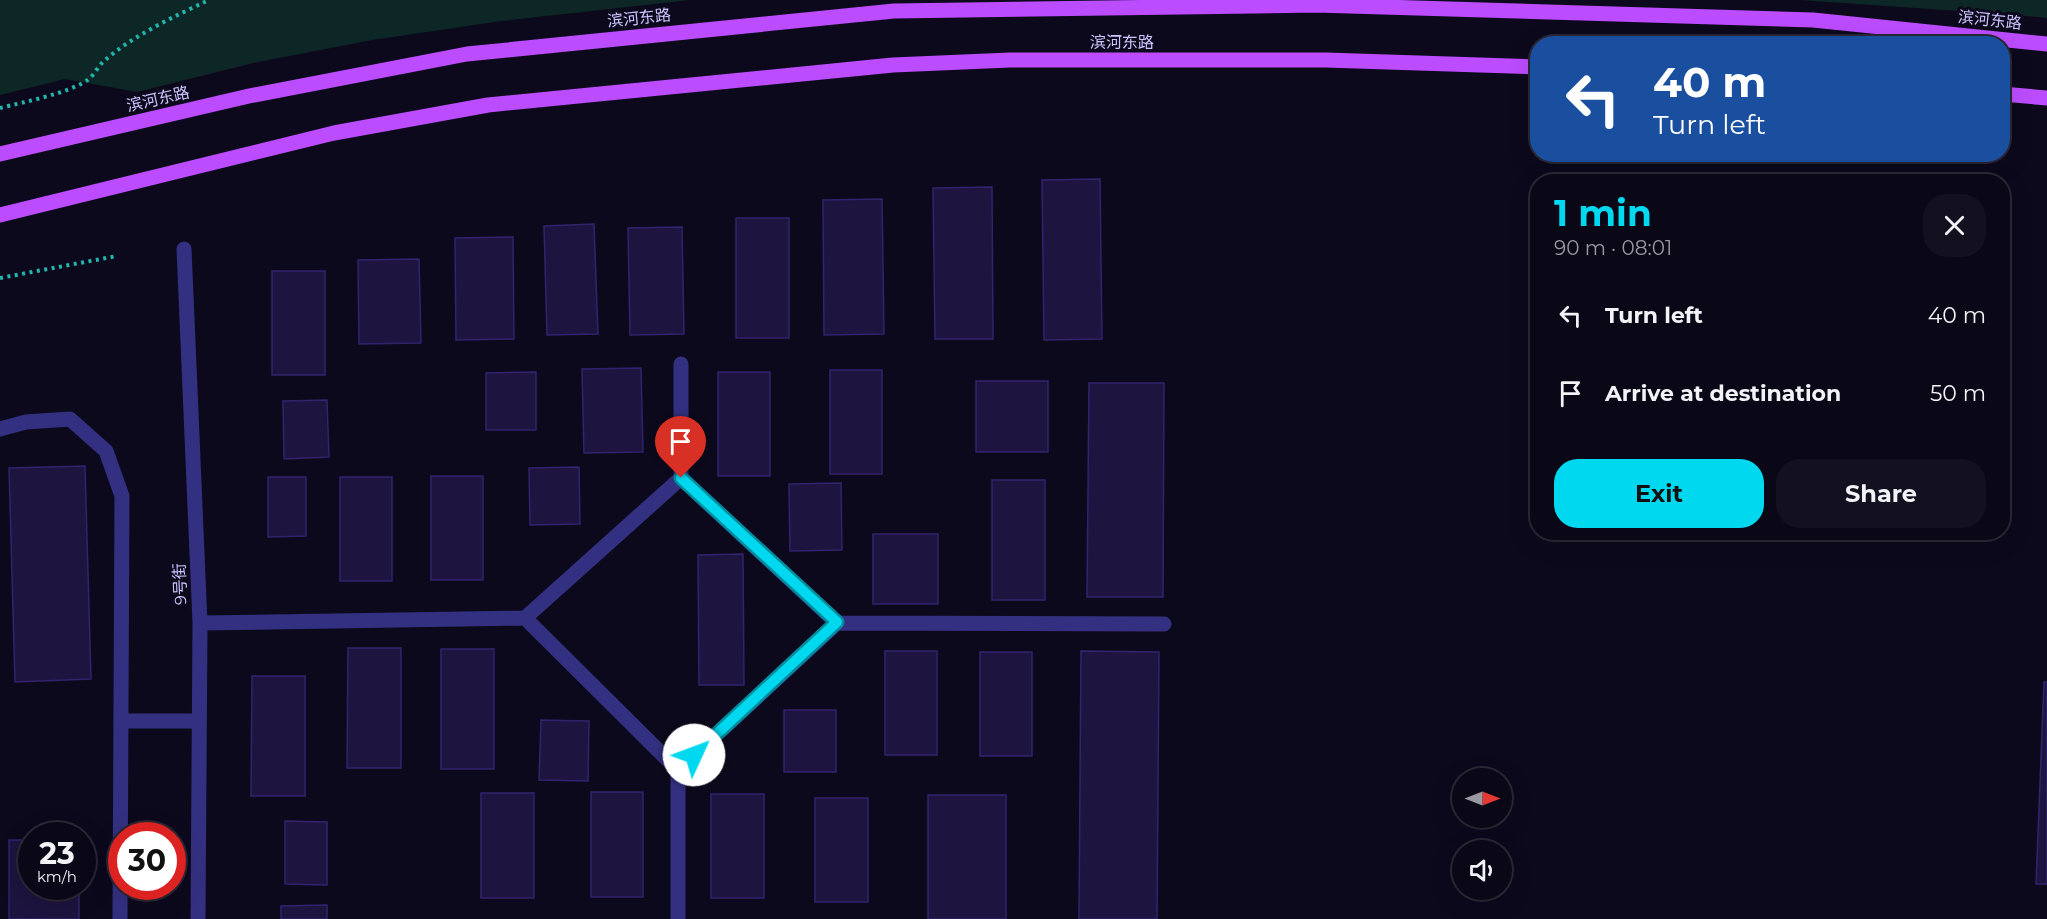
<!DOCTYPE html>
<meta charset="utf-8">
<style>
:root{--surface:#0a0716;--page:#13101f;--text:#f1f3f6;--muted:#9999a1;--line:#2a2835;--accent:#00d8f0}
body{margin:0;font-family:Montserrat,"Noto Sans SC",sans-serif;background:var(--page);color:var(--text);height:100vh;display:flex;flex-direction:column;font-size:22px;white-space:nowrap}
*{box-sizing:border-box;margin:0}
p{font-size:20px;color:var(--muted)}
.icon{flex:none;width:33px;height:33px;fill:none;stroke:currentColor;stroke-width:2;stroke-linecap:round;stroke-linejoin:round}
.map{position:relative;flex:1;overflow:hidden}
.drawer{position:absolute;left:1530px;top:174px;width:480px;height:366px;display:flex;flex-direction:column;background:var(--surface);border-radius:24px;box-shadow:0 6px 24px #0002,0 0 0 2px var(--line)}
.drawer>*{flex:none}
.top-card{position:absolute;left:1530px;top:36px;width:480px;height:126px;border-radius:24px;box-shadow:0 6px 24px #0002,0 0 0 2px var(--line);background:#1a4fa0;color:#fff;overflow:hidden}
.needle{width:39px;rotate:90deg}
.buttons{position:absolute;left:1452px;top:768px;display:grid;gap:12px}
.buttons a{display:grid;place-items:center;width:60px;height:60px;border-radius:50%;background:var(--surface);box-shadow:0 6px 24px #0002,0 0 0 2px var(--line);font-size:30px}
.speed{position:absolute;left:18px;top:822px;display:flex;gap:12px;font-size:30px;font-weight:700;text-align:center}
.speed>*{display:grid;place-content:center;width:78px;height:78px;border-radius:50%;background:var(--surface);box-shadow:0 6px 24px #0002,0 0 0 2px var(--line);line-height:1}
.speed small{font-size:15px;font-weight:400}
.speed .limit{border:9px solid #d22;background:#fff;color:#111}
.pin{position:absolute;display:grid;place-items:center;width:51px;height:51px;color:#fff;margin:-62px -26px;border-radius:50% 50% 50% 0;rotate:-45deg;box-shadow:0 0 6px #0007}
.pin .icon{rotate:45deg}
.me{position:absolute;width:66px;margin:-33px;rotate:47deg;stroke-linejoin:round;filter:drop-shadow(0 0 4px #0008)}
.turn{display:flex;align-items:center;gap:21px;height:126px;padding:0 24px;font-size:27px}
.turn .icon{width:78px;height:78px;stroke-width:2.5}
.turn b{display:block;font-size:42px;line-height:51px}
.round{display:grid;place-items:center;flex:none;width:63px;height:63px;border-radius:24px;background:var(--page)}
.head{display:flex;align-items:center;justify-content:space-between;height:102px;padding:0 24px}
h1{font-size:36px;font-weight:700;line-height:45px;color:var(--accent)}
.button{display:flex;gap:12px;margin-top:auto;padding:12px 24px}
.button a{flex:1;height:69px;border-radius:24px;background:var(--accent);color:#111;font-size:24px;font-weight:700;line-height:69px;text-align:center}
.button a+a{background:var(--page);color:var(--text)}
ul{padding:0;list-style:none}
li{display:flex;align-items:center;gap:18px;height:78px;padding:0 24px}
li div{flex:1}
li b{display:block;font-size:22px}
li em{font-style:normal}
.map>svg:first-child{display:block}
.green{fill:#0c2726}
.building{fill:#1d143f;stroke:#32236e;stroke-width:1.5}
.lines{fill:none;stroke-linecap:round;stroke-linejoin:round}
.path{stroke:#21b7ae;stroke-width:4;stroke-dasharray:3 4.5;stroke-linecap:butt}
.street{stroke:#333081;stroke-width:15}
.primary{stroke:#bc4cff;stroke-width:15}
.route-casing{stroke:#008c9c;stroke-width:15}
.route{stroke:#00d8f0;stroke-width:10}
.labels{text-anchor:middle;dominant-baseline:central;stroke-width:6;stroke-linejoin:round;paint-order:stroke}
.street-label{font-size:16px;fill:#ccc5ff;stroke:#0d091d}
</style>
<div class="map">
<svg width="2047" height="919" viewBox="0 0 2047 919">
<rect width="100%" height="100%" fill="#0d091d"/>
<path class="green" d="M 0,0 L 690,0 L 501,21 L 372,40 L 253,63 L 137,92 L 65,79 L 0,95 Z
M 1800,0 L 2047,0 L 2047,18 L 2017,15 Z"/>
<path class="building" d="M 1100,179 L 1102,339 L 1044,340 L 1042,180 Z
M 992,187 L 993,339 L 935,339 L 933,188 Z
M 882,199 L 884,334 L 824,335 L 823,200 Z
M 736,218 L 789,218 L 789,338 L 736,338 Z
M 594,224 L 598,334 L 547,335 L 544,226 Z
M 682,227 L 684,334 L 630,335 L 628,228 Z
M 513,237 L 514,339 L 456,340 L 455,238 Z
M 419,259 L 421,343 L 359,344 L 358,260 Z
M 272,271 L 325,271 L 325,375 L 272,375 Z
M 641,368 L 643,452 L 584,453 L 582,369 Z
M 830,370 L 882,370 L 882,474 L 830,474 Z
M 536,372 L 536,430 L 486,430 L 486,373 Z
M 718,372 L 770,372 L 770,476 L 718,476 Z
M 976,381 L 1048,381 L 1048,452 L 976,452 Z
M 1089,383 L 1164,383 L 1163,597 L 1087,597 Z
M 327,400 L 329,457 L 284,459 L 283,401 Z
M 85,466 L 91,679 L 15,682 L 9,468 Z
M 579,467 L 580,524 L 530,525 L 529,468 Z
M 431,476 L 483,476 L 483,580 L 431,580 Z
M 268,477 L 306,477 L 306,536 L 268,537 Z
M 340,477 L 392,477 L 392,581 L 340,581 Z
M 992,480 L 1045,480 L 1045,600 L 992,600 Z
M 841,483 L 842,550 L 790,551 L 789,484 Z
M 873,534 L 938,534 L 938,604 L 873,604 Z
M 743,554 L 744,685 L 699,685 L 698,555 Z
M 348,648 L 401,648 L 401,768 L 347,768 Z
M 441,649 L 494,649 L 494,769 L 441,769 Z
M 885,651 L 937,651 L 937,755 L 885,755 Z
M 1081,651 L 1159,652 L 1157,919 L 1079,919 Z
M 980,652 L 1032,652 L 1032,756 L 980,756 Z
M 252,676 L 305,676 L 305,796 L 251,796 Z
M 2044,682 L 2047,682 L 2047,884 L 2036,884 Z
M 784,710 L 836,710 L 836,772 L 784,772 Z
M 541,720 L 589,721 L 588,781 L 539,780 Z
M 591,792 L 643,792 L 643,897 L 591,897 Z
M 481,793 L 534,793 L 534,898 L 481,898 Z
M 711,794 L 764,794 L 764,898 L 711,898 Z
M 928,795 L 1006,795 L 1006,919 L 928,919 Z
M 815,798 L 868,798 L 868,902 L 815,902 Z
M 285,821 L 327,822 L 327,885 L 285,884 Z
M 9,840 L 32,840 L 32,886 L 79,886 L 79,919 L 9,919 Z
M 327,905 L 327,919 L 281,919 L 281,906 Z"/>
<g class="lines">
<path class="path" d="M 0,108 C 24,102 70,93 89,79 C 95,74 98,66 104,61 C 132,36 175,16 209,0
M 0,278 L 117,256"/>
<path class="street" d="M 184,249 L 200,623 L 198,919
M 681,364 L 681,478
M 0,429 L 26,422 L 70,419 L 106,451 L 122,496 L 120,919
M 525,618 L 681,478 L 837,623
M 200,623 L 525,618 L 678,770 L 837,623 L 1164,624
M 121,721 L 199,721
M 678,770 L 678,919"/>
<path class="primary" d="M 2002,94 L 2047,98
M 0,154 L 249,96 L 467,54 L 894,11 L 1316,5 L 1813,20 L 2047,44
M 0,215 L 334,133 L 488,105 L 893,65 L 1010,60 L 1326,60 L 1538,67"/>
</g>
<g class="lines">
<g class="route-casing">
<path id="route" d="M 681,478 L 837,622 L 694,755"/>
</g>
<use href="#route" class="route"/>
</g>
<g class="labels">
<g class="street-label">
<text transform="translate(639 18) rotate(-6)">滨河东路</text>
<text transform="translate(1990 20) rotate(6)">滨河东路</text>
<text x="1122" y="42">滨河东路</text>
<text transform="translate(158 99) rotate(-13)">滨河东路</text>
<text transform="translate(180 584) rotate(-92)">9号街</text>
</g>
</g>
</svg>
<div class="buttons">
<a><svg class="needle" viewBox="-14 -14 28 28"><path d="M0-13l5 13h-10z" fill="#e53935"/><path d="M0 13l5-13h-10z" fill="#9999a1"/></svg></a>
<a><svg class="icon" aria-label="sound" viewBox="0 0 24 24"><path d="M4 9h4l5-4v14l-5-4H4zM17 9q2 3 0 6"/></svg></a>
</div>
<div class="speed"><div>23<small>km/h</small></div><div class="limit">30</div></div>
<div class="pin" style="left:681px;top:478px;background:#d93025"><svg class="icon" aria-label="arrive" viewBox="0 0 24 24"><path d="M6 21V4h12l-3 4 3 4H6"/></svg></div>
<svg class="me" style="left:694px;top:755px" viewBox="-20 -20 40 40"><circle r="19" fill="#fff"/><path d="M0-13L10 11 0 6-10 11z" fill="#00d8f0"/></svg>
<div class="top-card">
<div class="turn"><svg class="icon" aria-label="left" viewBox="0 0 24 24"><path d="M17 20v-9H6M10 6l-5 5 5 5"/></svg><div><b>40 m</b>Turn left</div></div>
</div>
<section class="drawer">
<div class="head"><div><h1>1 min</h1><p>90 m · 08:01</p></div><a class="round"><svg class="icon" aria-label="close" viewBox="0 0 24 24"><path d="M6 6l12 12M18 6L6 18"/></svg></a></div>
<ul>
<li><svg class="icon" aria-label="left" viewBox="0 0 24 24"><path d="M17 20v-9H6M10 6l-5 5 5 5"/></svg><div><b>Turn left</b></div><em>40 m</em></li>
<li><svg class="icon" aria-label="arrive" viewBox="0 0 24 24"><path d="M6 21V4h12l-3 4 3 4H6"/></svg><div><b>Arrive at destination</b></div><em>50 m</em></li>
</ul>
<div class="button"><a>Exit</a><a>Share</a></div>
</section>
</div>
